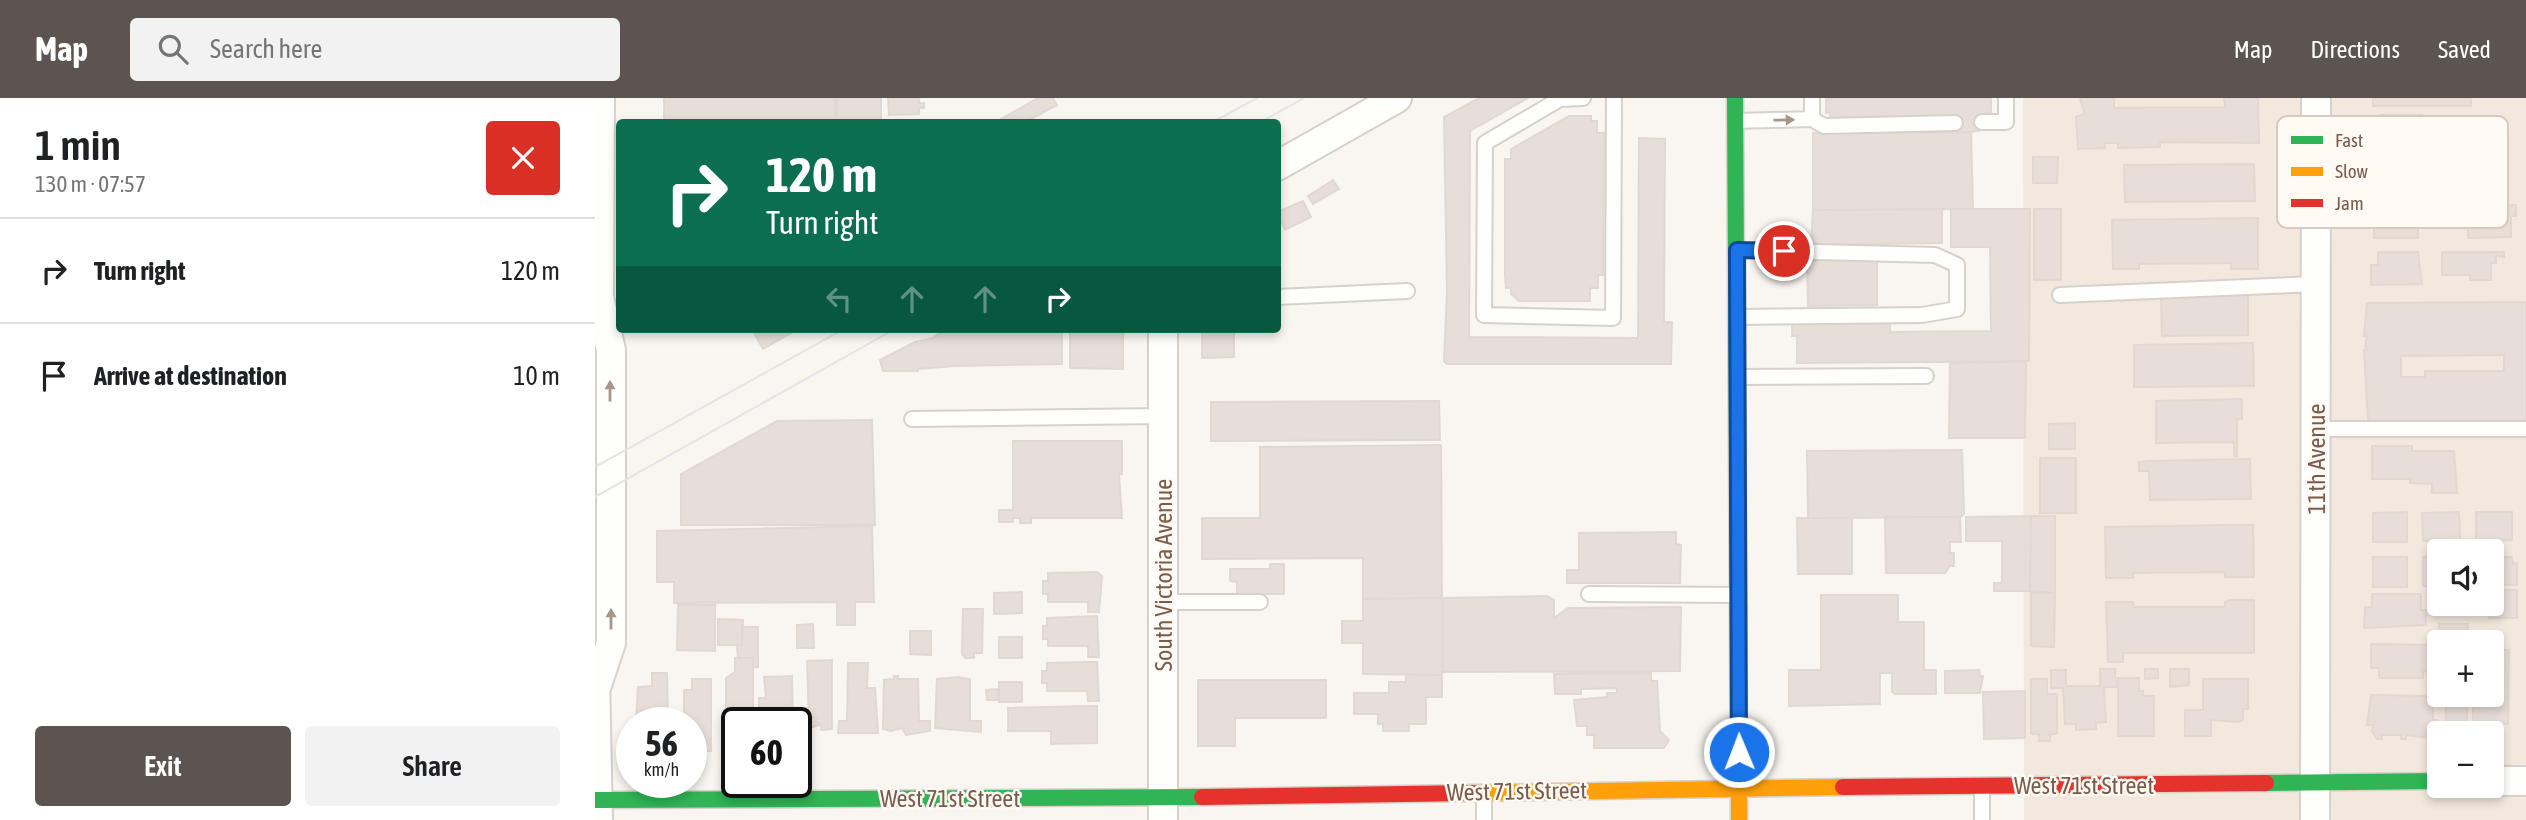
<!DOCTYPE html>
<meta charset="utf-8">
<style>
:root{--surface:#fff;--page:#f2f2f2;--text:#202124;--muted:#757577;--line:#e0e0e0;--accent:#5c5450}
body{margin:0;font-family:"Asap Condensed",sans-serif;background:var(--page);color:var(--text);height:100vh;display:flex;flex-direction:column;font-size:26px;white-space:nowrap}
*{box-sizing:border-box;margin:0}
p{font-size:23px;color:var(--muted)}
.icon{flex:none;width:38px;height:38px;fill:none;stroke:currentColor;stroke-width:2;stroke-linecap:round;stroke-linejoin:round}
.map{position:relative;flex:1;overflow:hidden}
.sheet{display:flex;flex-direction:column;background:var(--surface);width:595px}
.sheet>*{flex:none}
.guide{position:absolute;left:21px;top:21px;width:665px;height:214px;border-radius:7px;box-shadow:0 4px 10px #0003;background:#0b6e4f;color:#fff;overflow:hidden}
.controls{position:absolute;left:1832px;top:441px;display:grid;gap:14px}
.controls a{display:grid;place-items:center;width:77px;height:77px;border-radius:7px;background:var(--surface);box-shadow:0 4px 10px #0003;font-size:35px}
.speed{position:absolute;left:21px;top:609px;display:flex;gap:14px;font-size:35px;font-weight:700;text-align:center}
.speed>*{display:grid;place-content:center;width:91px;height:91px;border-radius:50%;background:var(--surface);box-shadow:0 4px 10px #0003;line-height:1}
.speed small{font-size:18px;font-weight:400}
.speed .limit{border:4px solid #111;border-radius:10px;background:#fff;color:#111}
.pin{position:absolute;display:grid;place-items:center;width:60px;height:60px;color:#fff;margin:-30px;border:4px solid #fff;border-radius:50%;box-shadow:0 2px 7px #0007}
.me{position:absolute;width:77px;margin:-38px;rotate:359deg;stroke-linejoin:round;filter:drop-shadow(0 0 5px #0008)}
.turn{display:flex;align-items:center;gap:24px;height:147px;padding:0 35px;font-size:32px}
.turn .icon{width:91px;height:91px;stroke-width:2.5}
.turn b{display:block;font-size:49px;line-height:60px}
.lanes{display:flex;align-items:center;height:66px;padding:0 35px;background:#0003;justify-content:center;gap:35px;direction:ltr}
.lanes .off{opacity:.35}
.round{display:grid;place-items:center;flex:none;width:74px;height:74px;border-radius:7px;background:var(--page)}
.head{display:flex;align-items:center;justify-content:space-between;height:119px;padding:0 35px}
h1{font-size:42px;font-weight:600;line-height:52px}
.cta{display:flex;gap:14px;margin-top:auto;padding:14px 35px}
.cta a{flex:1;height:80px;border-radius:7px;background:var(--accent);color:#fff;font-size:28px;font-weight:600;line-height:80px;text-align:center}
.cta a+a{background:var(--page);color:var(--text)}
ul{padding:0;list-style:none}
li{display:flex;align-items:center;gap:21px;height:105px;padding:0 35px;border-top:2px solid var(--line)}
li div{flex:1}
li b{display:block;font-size:26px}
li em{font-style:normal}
header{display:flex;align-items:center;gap:42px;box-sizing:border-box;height:98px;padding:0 35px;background:var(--accent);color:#fff}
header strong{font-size:33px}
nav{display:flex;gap:38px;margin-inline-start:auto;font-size:24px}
.search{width:490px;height:63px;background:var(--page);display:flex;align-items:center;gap:18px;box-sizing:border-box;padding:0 24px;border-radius:7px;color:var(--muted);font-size:26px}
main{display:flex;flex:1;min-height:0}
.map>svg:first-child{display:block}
.residential{fill:#f2e8de;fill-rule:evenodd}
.building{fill:#e6ded7;stroke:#e2d8d2;stroke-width:2;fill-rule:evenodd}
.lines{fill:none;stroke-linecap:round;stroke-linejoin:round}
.lane-casing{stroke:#d7d1cb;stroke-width:18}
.street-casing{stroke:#d7d1cb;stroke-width:32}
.fast-casing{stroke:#d9d2cb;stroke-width:19}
.slow-casing{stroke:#d9d2cb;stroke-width:19}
.jam-casing{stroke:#d9d2cb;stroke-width:19}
.lane{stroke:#fefefd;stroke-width:14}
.street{stroke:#fefefd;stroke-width:28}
.fast{stroke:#30b455;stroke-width:16}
.slow{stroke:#ff9f0a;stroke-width:16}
.jam{stroke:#e5322d;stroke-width:16}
.tram{stroke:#e6e3e7;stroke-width:2}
.oneway{fill:#a8958b}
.route-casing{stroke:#114b97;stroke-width:18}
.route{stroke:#1a73e8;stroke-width:12}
.labels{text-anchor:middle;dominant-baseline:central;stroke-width:5;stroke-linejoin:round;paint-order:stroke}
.street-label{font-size:24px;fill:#7a5c4d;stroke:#fffaf3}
.key{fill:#fffaf3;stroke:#d7cbc1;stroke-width:2}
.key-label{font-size:19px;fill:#7a5c4d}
</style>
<header>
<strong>Map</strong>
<div class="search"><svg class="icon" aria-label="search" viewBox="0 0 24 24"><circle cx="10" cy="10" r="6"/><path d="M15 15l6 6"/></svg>Search here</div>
<nav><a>Map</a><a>Directions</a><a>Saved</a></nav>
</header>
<main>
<section class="sheet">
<div class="head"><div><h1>1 min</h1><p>130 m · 07:57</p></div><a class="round" style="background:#d93025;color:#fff"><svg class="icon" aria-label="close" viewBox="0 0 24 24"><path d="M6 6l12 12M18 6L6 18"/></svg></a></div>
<ul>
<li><svg class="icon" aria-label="right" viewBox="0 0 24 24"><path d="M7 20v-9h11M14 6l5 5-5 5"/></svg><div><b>Turn right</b></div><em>120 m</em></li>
<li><svg class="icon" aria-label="arrive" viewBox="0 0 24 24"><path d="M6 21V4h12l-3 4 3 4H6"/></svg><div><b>Arrive at destination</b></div><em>10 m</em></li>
</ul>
<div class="cta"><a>Exit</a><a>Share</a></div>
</section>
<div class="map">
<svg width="1931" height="722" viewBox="0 0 1931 722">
<rect width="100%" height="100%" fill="#f9f5f0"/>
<path class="residential" d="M 1428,0 L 1931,0 L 1931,722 L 1429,722 ZM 1844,453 L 1897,453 L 1897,506 L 1844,506 ZM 1844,544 L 1897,544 L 1897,597 L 1844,597 ZM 1844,635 L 1897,635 L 1897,688 L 1844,688 Z"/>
<path class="building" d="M 69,0 L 240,0 L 240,24 L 69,24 Z
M 242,0 L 286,0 L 286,24 L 242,24 Z
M 293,0 L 324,0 L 324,5 L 329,5 L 329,10 L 324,10 L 324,16 L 294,17 Z
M 443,0 L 458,0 L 462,7 L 430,24 L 401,24 Z
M 884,0 L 933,0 L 875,33 L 874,239 L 1043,240 L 1044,40 L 1070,41 L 1069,224 L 1077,224 L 1076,266 L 852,266 L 849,263 L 852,194 L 849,19 Z
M 1231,0 L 1396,0 L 1396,19 L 1387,19 L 1387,32 L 1376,34 L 1360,34 L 1360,19 L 1235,20 L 1235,14 L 1231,15 Z
M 1485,0 L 1519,0 L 1519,10 L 1630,9 L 1629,0 L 1663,0 L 1664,45 L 1565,44 L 1565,49 L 1523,50 L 1523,45 L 1510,45 L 1510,50 L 1483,51 L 1481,19 L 1490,16 Z
M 1778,0 L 1876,0 L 1876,8 L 1778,8 Z
M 1786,17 L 1827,17 L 1827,41 L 1831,41 L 1831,46 L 1782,44 L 1782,32 L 1786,31 Z
M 974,18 L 996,18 L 996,23 L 1002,23 L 1002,35 L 1009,35 L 1008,177 L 1003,177 L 1003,190 L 995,190 L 995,203 L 924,203 L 916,196 L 916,190 L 911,190 L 910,177 L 910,61 L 916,61 L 916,51 Z
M 1376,34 L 1378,111 L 1218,112 L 1218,35 Z
M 1438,59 L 1463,59 L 1462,85 L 1438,85 Z
M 1659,66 L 1660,103 L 1530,104 L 1529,67 Z
M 738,82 L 744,91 L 718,106 L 713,98 Z
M 708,103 L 716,119 L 690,132 L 682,114 Z
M 1921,107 L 1921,118 L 1916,118 L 1916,139 L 1873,140 L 1873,108 Z
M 1774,109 L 1823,109 L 1823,140 L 1779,140 L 1779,119 L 1774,119 Z
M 1347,111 L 1347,145 L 1216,147 L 1218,112 Z
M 1356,111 L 1435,111 L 1434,263 L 1202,265 L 1202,238 L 1197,238 L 1197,223 L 1295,222 L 1295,234 L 1396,233 L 1395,149 L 1356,149 Z
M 1439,111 L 1466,111 L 1466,182 L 1439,182 Z
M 1663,120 L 1663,171 L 1636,171 L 1636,165 L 1544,166 L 1544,171 L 1518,171 L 1517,122 Z
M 1783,154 L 1823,154 L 1827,186 L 1776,187 L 1776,167 L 1783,167 Z
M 1847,154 L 1909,154 L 1909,159 L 1901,158 L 1901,165 L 1896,165 L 1896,182 L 1875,182 L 1875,177 L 1847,177 Z
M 1212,161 L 1282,161 L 1282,207 L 1213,208 Z
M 1653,195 L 1653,237 L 1567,238 L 1566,196 Z
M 1931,204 L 1931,325 L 1773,323 L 1769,252 L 1772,252 L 1770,249 L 1772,238 L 1769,238 L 1772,205 ZM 1909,257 L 1909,273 L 1830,273 L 1830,279 L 1806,279 L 1806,258 Z
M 157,231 L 203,231 L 168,251 Z
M 358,231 L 467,231 L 467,266 L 359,268 L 323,271 L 323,273 L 288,273 L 285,262 L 320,244 L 338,240 L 346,234 L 358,234 Z
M 475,231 L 528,231 L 528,271 L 475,270 Z
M 607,231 L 639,231 L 639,259 L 607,260 Z
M 1658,245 L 1659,288 L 1539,289 L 1539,247 Z
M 1431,264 L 1430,340 L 1354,340 L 1355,265 Z
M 1647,301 L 1647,321 L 1642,321 L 1642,358 L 1639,358 L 1639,344 L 1561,345 L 1561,303 Z
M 844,303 L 845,342 L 616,343 L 616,304 Z
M 277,322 L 280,427 L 86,427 L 86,376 L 182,323 Z
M 1480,325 L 1480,351 L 1454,351 L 1454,326 Z
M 418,343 L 527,343 L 527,376 L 524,376 L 527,420 L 436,420 L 436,425 L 425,425 L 425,420 L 418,420 L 418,424 L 404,424 L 404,412 L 418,412 Z
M 846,347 L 847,500 L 768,501 L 768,460 L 607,461 L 607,420 L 665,420 L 665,349 Z
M 1777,348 L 1817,348 L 1817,353 L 1859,353 L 1862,395 L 1837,395 L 1837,386 L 1815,385 L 1815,381 L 1777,381 Z
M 1367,352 L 1369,416 L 1365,419 L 1213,420 L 1212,353 Z
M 1445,360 L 1481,360 L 1481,415 L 1445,415 Z
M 1655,361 L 1656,401 L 1555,402 L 1554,373 L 1544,373 L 1544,364 L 1554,363 Z
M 1812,414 L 1812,444 L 1778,444 L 1778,415 Z
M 1864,414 L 1865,443 L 1828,443 L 1827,415 Z
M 1881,414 L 1917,414 L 1917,442 L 1881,443 Z
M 1436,418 L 1435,493 L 1399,493 L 1399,485 L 1407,485 L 1407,443 L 1371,443 L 1371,419 Z
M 1436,418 L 1460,418 L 1460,495 L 1435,493 Z
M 1290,419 L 1365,419 L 1366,444 L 1355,444 L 1355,455 L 1359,455 L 1359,468 L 1355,468 L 1350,475 L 1291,475 Z
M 1202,420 L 1257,420 L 1257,476 L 1203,476 Z
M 1630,427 L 1658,427 L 1659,479 L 1630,479 L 1630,474 L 1538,475 L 1538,480 L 1511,480 L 1510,429 Z
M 277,428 L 279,504 L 260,504 L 260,527 L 242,527 L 242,504 L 79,505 L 79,484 L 62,484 L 62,433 Z
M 1081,434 L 1081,446 L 1086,447 L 1085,485 L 972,485 L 972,472 L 984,472 L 984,435 Z
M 1778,459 L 1812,459 L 1812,489 L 1778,489 Z
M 1828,459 L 1844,459 L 1844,488 L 1828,488 Z
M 1897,459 L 1917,459 L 1918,466 L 1922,465 L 1922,487 L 1897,487 Z
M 675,466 L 689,466 L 689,496 L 642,496 L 642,484 L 635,483 L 635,471 L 675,471 Z
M 502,474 L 507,478 L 504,514 L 493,514 L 493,504 L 453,504 L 453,496 L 448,496 L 448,483 L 453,483 L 453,475 Z
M 1897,492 L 1922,492 L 1922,520 L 1894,520 Z
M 427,494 L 427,515 L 399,516 L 399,495 Z
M 1436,495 L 1460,495 L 1459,549 L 1436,548 Z
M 1777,496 L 1826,496 L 1826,512 L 1831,512 L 1831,527 L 1769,530 L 1770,509 L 1777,509 Z
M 1226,497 L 1303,497 L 1303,524 L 1329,524 L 1329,572 L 1341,572 L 1341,596 L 1300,596 L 1297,594 L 1297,575 L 1285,575 L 1285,606 L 1194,608 L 1194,572 L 1226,572 Z
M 952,498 L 959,502 L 959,520 L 973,510 L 1086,509 L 1085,573 L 848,574 L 848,500 Z
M 848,500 L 847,577 L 768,576 L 768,545 L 747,545 L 747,523 L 768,523 L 768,501 Z
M 1636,502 L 1659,502 L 1659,555 L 1528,555 L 1528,564 L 1513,564 L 1511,504 L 1538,504 L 1538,509 L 1630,509 L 1630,504 Z
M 83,507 L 120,507 L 120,553 L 82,552 Z
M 368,511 L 388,511 L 387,555 L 379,555 L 379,560 L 370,560 L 367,556 Z
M 502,518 L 504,559 L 493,559 L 493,548 L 453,548 L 453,541 L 448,541 L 448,528 L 452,528 L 452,520 Z
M 123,521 L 148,522 L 147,547 L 123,547 Z
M 218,526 L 219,550 L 202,550 L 202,527 Z
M 1844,526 L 1873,526 L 1872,542 L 1843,542 Z
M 147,529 L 163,529 L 163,569 L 158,569 L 158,560 L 143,560 L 142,547 L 147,547 Z
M 315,533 L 336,533 L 336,557 L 315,556 Z
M 404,539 L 427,539 L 427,560 L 404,560 Z
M 1776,546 L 1844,547 L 1844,564 L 1836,564 L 1836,574 L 1828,573 L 1828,580 L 1784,580 L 1784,570 L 1776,570 Z
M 1897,552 L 1914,552 L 1913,626 L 1878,626 L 1878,597 L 1897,597 Z
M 140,560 L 158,560 L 158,625 L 142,625 L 142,632 L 139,632 L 139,627 L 131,627 L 131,580 L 140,574 Z
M 237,562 L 237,631 L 226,632 L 226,626 L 216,630 L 214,626 L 212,563 Z
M 493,564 L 502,564 L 504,603 L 493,603 L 492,593 L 452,593 L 452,585 L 447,585 L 447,573 L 452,573 L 452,565 Z
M 253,565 L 273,565 L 272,590 L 280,590 L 283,635 L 243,635 L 244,623 L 252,623 Z
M 1505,571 L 1520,571 L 1521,589 L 1509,589 L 1511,624 L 1501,625 L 1501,631 L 1481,632 L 1481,626 L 1470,626 L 1468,590 L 1456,590 L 1456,572 L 1471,572 L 1471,588 L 1505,588 Z
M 1550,571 L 1563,571 L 1563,580 L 1550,581 Z
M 1575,571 L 1594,571 L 1594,587 L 1575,589 Z
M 1384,572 L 1385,578 L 1388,578 L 1385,595 L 1350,595 L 1350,573 Z
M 57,575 L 72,575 L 73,625 L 41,625 L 43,589 L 57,588 Z
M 1056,575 L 1056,583 L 1062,583 L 1065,633 L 1074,642 L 1069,650 L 999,650 L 999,637 L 992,637 L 992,628 L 982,628 L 979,602 L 1012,599 L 1012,595 L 1022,595 L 1022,590 L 986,591 L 986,596 L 960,596 L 959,576 Z
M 811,577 L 847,577 L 847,599 L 831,599 L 831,626 L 814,626 L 814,633 L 788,633 L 788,626 L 783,626 L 783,616 L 759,616 L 759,595 L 794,595 L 794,584 L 811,584 Z
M 197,578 L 198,625 L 164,625 L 164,600 L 171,600 L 169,579 Z
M 299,578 L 303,578 L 303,581 L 323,581 L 324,623 L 335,623 L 335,633 L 311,637 L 307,630 L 296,633 L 288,631 L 289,582 L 299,581 Z
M 363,579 L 375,581 L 375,623 L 386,623 L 386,634 L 340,630 L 342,581 Z
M 1523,580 L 1544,580 L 1544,593 L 1548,593 L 1548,598 L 1559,598 L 1559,638 L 1523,638 Z
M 97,581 L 116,581 L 116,653 L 97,653 L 96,657 L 96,625 L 89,625 L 89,592 L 97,592 Z
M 1436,581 L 1452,581 L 1452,596 L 1462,596 L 1462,636 L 1455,636 L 1455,643 L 1444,643 L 1444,636 L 1436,636 Z
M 1608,581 L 1653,581 L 1653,611 L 1648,611 L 1648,622 L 1643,624 L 1616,622 L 1616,638 L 1590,638 L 1590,612 L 1608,612 Z
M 603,582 L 731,582 L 731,620 L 640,620 L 640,648 L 603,648 Z
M 404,584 L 427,584 L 427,604 L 404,604 Z
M 403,591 L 403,602 L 392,602 L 391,592 Z
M 1430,593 L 1430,640 L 1389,641 L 1388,594 Z
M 1841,594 L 1844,597 L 1872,597 L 1872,635 L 1850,635 L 1851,606 L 1841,606 Z
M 1776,597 L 1838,598 L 1838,622 L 1842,622 L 1842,630 L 1838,630 L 1834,640 L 1811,637 L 1811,641 L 1806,641 L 1806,637 L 1787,637 L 1787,641 L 1782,641 L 1777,633 L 1779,627 L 1772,627 Z
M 495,608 L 502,608 L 502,645 L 456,646 L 456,633 L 413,633 L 413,610 Z"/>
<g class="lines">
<g class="lane-casing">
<path id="lane" d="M 988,0 L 965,1 L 890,45 L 889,217 L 1018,220 L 1019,0
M 1217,21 L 1229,28 L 1360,25
M 1141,23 L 1217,21 L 1217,0
M 1387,24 L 1411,24 L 1411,0
M 1143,152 L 1340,157 L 1362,167 L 1362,211 L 1327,217 L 1144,219
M 1465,197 L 1721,186
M 682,199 L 812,193
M 1143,279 L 1331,278
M 317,321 L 568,318
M 1721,331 L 1931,331
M 994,496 L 1142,497
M 568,504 L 665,504
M 889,695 L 889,722
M 1387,722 L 1387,689"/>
</g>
<g class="street-casing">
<path id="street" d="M 682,68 L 802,0
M 0,215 L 4,199 L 5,0
M 568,231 L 568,722
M 0,577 L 3,722
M 2,587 L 16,545 L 16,252 L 4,199
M 1897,683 L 1931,683
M 1720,722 L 1721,0"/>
</g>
<g class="fast-casing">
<path id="fast" d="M 1140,0 L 1143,508
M 1671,685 L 1844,683
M 0,702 L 607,699"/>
</g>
<g class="slow-casing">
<path id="slow" d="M 1143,508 L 1144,722
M 877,695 L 1248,689"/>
</g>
<g class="jam-casing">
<path id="jam" d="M 1248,689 L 1671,685
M 607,699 L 877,695"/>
</g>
<use href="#lane" class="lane"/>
<use href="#street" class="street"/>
<use href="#fast" class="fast"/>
<use href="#slow" class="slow"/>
<use href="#jam" class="jam"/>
<path class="tram" d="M 618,24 L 662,0
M 666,24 L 709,0
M 0,369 L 249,231
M 0,399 L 300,231"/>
</g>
<defs><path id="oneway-solid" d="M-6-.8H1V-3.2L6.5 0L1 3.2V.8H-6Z" transform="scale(1.75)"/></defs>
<g class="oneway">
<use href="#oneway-solid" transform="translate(1189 22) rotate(-1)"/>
<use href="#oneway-solid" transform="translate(15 293) rotate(-90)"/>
<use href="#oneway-solid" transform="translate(16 521) rotate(-90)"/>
</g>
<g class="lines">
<g class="route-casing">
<path id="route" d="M 1144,654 L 1142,152 L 1189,153"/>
</g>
<use href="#route" class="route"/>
</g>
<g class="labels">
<g class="street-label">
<text transform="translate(1721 361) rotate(-90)">11th Avenue</text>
<text transform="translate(568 477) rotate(-90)">South Victoria Avenue</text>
<text x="1489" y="687">West 71st Street</text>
<text transform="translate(922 693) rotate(-1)">West 71st Street</text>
<text x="355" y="700">West 71st Street</text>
</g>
</g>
<rect x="1682" y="18" width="231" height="112" rx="10" class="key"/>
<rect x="1696" y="38" width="32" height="8" fill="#30b455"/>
<rect x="1696" y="69" width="32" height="9" fill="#ff9f0a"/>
<rect x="1696" y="101" width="32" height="8" fill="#e5322d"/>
<g class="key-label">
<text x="1740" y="49">Fast</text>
<text x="1740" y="80">Slow</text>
<text x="1740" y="112">Jam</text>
</g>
</svg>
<div class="controls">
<a><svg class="icon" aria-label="sound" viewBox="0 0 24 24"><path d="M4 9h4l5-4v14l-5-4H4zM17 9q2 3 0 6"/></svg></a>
<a>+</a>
<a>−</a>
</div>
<div class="speed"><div>56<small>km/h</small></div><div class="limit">60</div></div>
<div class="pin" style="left:1189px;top:153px;background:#d93025"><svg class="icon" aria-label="arrive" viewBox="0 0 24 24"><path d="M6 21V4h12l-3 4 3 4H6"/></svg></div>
<svg class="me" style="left:1144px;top:654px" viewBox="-20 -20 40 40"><circle r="17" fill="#1a73e8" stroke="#fff" stroke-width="3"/><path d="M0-11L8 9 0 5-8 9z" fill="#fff"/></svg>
<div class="guide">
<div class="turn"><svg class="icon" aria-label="right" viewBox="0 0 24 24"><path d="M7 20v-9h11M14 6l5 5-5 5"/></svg><div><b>120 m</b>Turn right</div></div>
<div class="lanes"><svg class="icon off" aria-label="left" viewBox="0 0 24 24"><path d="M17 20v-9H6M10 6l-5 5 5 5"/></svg><svg class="icon off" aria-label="ahead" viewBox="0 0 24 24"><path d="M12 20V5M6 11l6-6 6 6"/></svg><svg class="icon off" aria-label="ahead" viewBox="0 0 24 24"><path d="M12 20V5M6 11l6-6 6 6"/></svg><svg class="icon" aria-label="right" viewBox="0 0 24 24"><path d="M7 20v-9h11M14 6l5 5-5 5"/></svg></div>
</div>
</div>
</main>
